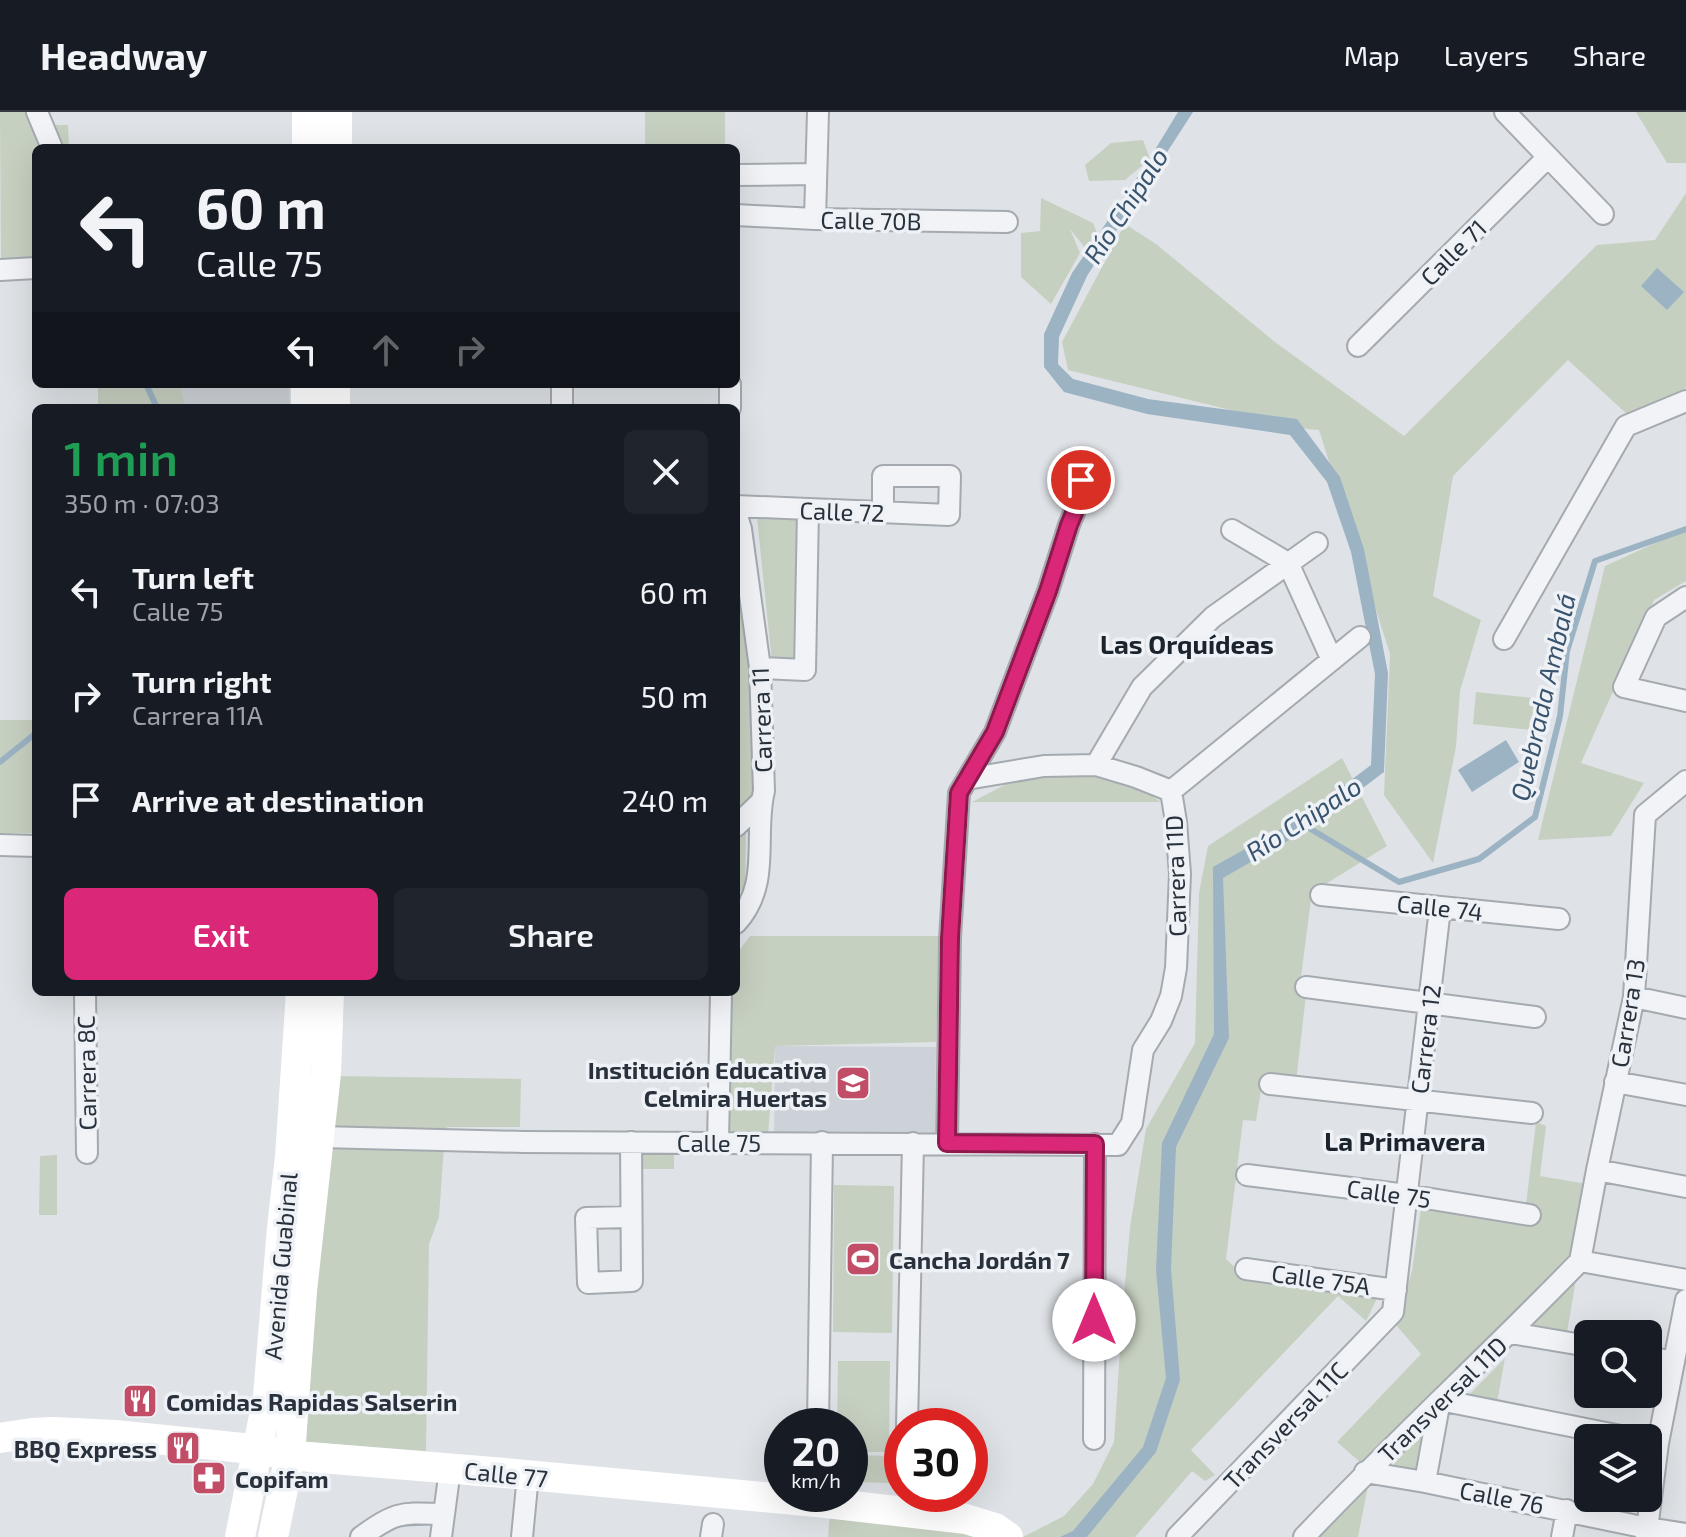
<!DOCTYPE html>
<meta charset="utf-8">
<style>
:root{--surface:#171b24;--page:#20242c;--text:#f1f3f6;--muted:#9ea1a6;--line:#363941;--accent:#db2777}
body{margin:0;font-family:"Exo 2",sans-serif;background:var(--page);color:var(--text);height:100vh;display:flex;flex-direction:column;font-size:30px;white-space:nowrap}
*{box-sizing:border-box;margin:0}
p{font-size:26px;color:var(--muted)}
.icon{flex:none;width:44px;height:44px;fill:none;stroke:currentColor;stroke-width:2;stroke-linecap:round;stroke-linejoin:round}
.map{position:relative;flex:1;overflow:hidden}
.details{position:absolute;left:32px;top:292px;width:708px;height:592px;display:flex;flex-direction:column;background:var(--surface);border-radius:12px;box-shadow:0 8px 32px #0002}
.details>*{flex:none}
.top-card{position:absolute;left:32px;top:32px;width:708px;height:244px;border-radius:12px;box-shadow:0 8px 32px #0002;background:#171b24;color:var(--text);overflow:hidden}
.fabs{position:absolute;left:1574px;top:1208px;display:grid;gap:16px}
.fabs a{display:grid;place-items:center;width:88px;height:88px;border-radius:12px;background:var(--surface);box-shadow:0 8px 32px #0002;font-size:40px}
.speed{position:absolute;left:764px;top:1296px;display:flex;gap:16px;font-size:40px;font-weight:700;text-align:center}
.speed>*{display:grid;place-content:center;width:104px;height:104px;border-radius:50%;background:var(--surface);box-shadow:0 8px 32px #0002;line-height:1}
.speed small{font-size:20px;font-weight:400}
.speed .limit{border:12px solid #d22;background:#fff;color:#111}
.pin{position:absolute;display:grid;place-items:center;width:68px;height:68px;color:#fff;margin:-34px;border:4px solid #fff;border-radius:50%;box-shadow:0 2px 8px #0007}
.me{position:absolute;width:88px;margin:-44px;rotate:0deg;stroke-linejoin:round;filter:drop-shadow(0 0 6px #0008)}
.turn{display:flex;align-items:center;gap:28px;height:168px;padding:0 32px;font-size:36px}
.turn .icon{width:104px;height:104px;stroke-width:2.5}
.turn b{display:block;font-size:56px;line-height:68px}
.lanes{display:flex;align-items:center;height:76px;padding:0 32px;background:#0003;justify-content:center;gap:40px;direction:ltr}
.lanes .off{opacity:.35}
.round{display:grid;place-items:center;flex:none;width:84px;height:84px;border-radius:12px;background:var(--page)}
.summary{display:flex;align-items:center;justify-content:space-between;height:136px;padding:0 32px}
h1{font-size:48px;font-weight:600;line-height:60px;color:#1e9e55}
.primary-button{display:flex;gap:16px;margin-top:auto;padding:16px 32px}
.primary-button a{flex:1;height:92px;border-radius:12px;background:var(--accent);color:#fff;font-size:32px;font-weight:600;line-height:92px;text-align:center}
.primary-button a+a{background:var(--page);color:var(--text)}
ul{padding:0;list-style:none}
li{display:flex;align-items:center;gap:24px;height:104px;padding:0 32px}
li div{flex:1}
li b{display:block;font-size:30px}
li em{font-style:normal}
header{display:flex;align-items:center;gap:48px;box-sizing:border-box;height:112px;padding:0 40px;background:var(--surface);border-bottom:2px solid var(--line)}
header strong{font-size:38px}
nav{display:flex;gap:44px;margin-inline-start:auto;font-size:28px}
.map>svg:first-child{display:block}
.built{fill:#cdd2d8}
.green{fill:#c6d0c1}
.water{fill:#9cb3c4}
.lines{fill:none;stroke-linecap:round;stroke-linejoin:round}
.stream{stroke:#9cb3c4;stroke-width:6}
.street-casing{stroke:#a5aab0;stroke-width:24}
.street{stroke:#f1f3f6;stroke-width:20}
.secondary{stroke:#fff;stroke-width:30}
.route-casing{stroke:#8e194d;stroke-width:20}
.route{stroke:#db2777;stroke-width:14}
.labels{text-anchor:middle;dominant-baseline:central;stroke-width:7;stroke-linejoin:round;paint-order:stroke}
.street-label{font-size:24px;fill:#29323c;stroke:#eef1f5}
.poi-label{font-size:24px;font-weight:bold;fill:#29323c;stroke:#eef1f5;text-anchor:start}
.water-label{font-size:26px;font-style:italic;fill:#37536d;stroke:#eef1f5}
.neighbourhood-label{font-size:26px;font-weight:bold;fill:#1b232d;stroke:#eef1f5}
</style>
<header>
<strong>Headway</strong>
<nav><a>Map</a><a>Layers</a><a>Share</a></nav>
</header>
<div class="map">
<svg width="1686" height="1425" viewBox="0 0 1686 1425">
<rect width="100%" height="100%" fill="#dfe3e7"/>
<path class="built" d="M 180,272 L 289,272 L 290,296 L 186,296 Z
M 775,934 L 936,935 L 935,1025 L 774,1024 Z"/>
<path class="green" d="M 0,0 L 43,0 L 43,13 L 68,13 L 69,36 L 36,36 L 36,154 L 1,158 Z
M 645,0 L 725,0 L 725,35 L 645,33 Z
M 1636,0 L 1686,0 L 1686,51 L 1667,51 Z
M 1143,28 L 1150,47 L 1125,68 L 1089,69 L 1085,53 L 1111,31 Z
M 1686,81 L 1686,276 L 1628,303 L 1568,248 L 1453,364 L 1433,484 L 1481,508 L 1460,579 L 1456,635 L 1433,751 L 1384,683 L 1390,542 L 1319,318 L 1307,317 L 1068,258 L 1062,230 L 1125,112 L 1156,132 L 1275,230 L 1404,324 L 1597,133 L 1655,128 Z
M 1041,86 L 1093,111 L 1099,126 L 1089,141 L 1070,117 L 1080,141 L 1051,192 L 1021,165 L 1021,121 L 1040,119 Z
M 98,272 L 180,272 L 186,296 L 98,296 Z
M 757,406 L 801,407 L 795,551 L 772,550 Z
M 736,415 L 753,555 L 759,688 L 736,710 Z
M 1686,417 L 1686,469 L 1654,488 L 1581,651 L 1644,671 L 1611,724 L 1538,728 L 1605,454 Z
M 1476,580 L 1534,586 L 1531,618 L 1473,612 Z
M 0,608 L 36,608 L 36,721 L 0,721 Z
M 1342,646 L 1387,734 L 1316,778 L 1311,787 L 1299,881 L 1306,883 L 1296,970 L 1263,966 L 1256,1009 L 1243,1008 L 1226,1147 L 1239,1159 L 1380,1180 L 1366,1209 L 1338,1184 L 1191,1338 L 1215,1363 L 1205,1369 L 1192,1359 L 1135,1425 L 1023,1425 L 1064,1404 L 1093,1372 L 1114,1330 L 1122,1207 L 1130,1115 L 1146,1017 L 1195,931 L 1199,781 L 1208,734 Z
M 1046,663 L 1092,664 L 1134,673 L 1161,690 L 972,690 L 1010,670 Z
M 746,718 L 745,774 L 736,785 L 736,725 Z
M 750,824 L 940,824 L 936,930 L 775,934 L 768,1023 L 728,1026 L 732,880 L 736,880 L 736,848 L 738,840 Z
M 336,964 L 521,967 L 520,1015 L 448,1015 L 433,1023 L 332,1021 Z
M 1536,1010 L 1546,1014 L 1540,1064 L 1587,1072 L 1578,1149 L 1440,1288 L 1425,1370 L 1368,1357 L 1337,1330 L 1421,1242 L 1396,1213 L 1412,1159 L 1421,1096 L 1524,1109 Z
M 327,1028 L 444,1034 L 439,1105 L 429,1132 L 426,1339 L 306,1330 Z
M 641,1042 L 674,1042 L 674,1057 L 641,1057 Z
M 57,1043 L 57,1103 L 39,1103 L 40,1044 Z
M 834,1073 L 894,1074 L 892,1221 L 833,1220 Z
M 1578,1156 L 1566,1226 L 1520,1218 Z
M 1505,1246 L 1496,1296 L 1463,1289 Z
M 838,1249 L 890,1249 L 889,1340 L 850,1340 L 850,1314 L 837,1314 Z
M 850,1343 L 895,1344 L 894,1371 L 850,1370 Z
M 1370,1364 L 1358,1425 L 1311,1425 Z
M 830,1398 L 994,1425 L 828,1425 Z"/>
<path class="water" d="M 1178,0 L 1193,0 L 1087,164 L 1059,225 L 1058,252 L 1073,267 L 1148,287 L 1297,307 L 1340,365 L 1364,437 L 1388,561 L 1384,660 L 1310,716 L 1223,766 L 1229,926 L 1176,1035 L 1171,1157 L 1180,1268 L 1156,1340 L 1087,1425 L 1060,1425 L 1073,1419 L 1143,1335 L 1166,1266 L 1156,1158 L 1162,1031 L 1214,922 L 1213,755 L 1299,707 L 1371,653 L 1375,562 L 1351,440 L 1327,370 L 1290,323 L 1147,302 L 1064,280 L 1044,255 L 1044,222 L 1072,161 L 1145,54 Z
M 1657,156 L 1684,180 L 1667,198 L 1641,174 Z
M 1506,628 L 1519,650 L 1472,680 L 1458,658 Z"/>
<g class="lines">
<path class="stream" d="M 146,272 L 157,296
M 0,650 L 36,621
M 1304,713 L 1399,770 L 1479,747 L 1535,705 L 1560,604 L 1567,539 L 1595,449 L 1686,417"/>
<g class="street-casing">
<path id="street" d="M 37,0 L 52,36
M 1505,0 L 1603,102
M 736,63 L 816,62
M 736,103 L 815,107 L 1007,110
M 815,107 L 818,0
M 0,158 L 36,156
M 1358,234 L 1548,45
M 562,272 L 562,296
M 730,272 L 730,296
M 736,394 L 949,403 L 950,364 L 883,364 L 883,400
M 736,401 L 741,417 L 760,556 L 764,679 C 753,724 772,772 736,811
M 1232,418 L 1288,451 L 1332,548
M 1686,485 L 1656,505 L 1624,575 L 1686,589
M 1504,527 L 1626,314 L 1686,289
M 760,556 L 805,558 L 808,398
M 1096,653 L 1142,575 L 1213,505 L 1317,431
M 967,667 L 1044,654 L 1096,653 L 1136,665 L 1171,679
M 736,714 L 762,689
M 0,733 L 36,734
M 1321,783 L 1559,807
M 1306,875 L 1535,905
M 85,880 L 87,1041
M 1634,885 L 1686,896
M 1615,970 L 1686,983
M 1270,972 L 1532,1001
M 320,1025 L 524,1030 L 1118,1033 L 1132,1011 L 1143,938 L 1161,909 L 1171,884 L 1176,856 L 1180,762 L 1176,710 L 1171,679 L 1360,525
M 631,1030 L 632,1169 L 588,1171 L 586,1106 L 631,1105
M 718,1030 L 721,880
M 947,1031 L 950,826 L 959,681 L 995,620 L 1048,479 L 1069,413 L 1079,389 L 1083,360
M 1597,1058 L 1686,1075
M 1247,1063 L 1407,1083 L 1530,1103
M 1580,1149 L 1597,1058 L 1634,885 L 1645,703 L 1686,669
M 1580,1149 L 1686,1168
M 1246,1157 L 1396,1178
M 1511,1221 L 1588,1234
M 1648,1245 L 1674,1250
M 818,1314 L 822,1030
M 907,1314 L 913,1031
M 1094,1327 L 1095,1032
M 1365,1360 L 1425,1370 L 1647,1416 L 1686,1422
M 1425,1370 L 1440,1288 L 1631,1326
M 361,1425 C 396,1399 401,1401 444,1402
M 441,1425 L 450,1357
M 522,1425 L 528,1363
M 711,1425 L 713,1412
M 1177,1425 L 1393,1200 L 1440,796
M 1304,1425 C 1394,1330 1490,1242 1580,1149
M 1562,1425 L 1567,1398
M 1646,1425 L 1658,1331 L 1686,1188"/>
</g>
<use href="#street" class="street"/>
<path class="secondary" d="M 307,36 L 307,0
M 337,36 L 337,0
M 335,272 L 335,296
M 306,296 L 306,272
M 0,1326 L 32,1321 L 53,1320 L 115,1323 L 243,1336 L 309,1345 L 505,1361 L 817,1390 L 966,1407 L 995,1416 L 1008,1425
M 240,1425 L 268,1284 L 282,1116 L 290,1045 L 301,880
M 273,1425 L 290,1343 L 302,1179 L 326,961 L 329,880"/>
</g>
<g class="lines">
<g class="route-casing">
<path id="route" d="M 1081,368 L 1079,389 L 1069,413 L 1048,479 L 995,620 L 959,681 L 950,826 L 947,1031 L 1095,1032 L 1094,1208"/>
</g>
<use href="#route" class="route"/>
</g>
<defs>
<g id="school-square" transform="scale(1.8)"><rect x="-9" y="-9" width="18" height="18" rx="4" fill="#c24d67" stroke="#eef1f5"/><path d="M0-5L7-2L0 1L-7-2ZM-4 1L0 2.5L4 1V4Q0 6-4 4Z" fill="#fff"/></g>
<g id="stadium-square" transform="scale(1.8)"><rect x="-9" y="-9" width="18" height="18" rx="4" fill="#c24d67" stroke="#eef1f5"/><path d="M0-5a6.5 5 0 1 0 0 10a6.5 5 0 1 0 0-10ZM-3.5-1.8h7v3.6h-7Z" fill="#fff"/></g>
<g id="restaurant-square" transform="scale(1.8)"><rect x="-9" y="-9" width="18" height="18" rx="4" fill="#c24d67" stroke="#eef1f5"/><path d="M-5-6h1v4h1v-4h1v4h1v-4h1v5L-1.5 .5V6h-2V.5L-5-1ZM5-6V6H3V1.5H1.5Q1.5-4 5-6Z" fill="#fff"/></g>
<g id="pharmacy-square" transform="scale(1.8)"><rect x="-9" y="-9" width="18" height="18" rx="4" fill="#c24d67" stroke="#eef1f5"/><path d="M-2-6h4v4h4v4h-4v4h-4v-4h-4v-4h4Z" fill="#fff"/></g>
</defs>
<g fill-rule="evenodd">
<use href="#school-square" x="853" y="971"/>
<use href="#stadium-square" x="863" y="1147"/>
<use href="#restaurant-square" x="140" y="1289"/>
<use href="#restaurant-square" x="183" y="1336"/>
<use href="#pharmacy-square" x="209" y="1366"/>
</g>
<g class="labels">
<g class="street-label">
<text transform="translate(871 108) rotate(1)">Calle 70B</text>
<text transform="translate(1453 140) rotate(-45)">Calle 71</text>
<text transform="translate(842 399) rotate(2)">Calle 72</text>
<text transform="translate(761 608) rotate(-92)">Carrera 11</text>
<text transform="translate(1175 764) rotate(-92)">Carrera 11D</text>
<text transform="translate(1440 795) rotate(6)">Calle 74</text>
<text transform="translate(1627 901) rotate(-81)">Carrera 13</text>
<text transform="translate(1425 927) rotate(-83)">Carrera 12</text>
<text transform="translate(86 961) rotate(-91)">Carrera 8C</text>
<text x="719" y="1030">Calle 75</text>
<text transform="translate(1389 1081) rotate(8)">Calle 75</text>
<text transform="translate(280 1154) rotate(-85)">Avenida Guabinal</text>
<text transform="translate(1321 1167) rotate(8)">Calle 75A</text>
<text transform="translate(1442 1287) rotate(-44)">Transversal 11D</text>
<text transform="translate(1285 1313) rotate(-46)">Transversal 11C</text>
<text transform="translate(506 1362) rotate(6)">Calle 77</text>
<text transform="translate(1502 1385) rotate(11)">Calle 76</text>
</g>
<g class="poi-label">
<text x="827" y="957" text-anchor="end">Institución Educativa<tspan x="827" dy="28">Celmira Huertas</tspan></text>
<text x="889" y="1147">Cancha Jordán 7</text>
<text x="166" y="1289">Comidas Rapidas Salserin</text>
<text x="157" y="1336" text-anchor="end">BBQ Express</text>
<text x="235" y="1366">Copifam</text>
</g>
<g class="water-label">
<text transform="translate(1125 93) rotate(-57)">Río Chipalo</text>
<text transform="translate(1542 585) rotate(-77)">Quebrada Ambalá</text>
<text transform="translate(1303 706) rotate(-33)">Río Chipalo</text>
</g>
<g class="neighbourhood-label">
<text x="1187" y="531">Las Orquídeas</text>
<text x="1405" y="1028">La Primavera</text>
</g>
</g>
</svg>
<div class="fabs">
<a><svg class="icon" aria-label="search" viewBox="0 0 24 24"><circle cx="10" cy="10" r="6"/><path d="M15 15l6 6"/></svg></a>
<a><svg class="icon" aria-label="layers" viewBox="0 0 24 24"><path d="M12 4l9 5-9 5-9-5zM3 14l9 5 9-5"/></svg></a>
</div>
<div class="speed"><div>20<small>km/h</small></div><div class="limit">30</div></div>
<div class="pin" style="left:1081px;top:368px;background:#d93025"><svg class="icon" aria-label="arrive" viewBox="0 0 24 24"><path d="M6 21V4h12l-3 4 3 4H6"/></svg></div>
<svg class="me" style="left:1094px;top:1208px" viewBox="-20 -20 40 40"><circle r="19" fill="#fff"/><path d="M0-13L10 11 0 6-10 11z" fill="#db2777"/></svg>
<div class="top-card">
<div class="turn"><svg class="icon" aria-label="left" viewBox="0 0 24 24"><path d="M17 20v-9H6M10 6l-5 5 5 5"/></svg><div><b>60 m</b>Calle 75</div></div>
<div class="lanes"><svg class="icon" aria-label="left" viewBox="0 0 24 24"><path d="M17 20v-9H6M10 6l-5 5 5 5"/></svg><svg class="icon off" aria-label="ahead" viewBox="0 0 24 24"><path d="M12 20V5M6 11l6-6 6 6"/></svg><svg class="icon off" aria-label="right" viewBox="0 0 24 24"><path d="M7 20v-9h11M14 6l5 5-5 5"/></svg></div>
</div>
<section class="details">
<div class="summary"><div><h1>1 min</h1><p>350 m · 07:03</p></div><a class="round"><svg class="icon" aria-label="close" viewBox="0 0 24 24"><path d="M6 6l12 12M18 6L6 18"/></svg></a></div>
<ul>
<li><svg class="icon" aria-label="left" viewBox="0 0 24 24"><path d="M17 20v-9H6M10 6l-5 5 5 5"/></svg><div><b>Turn left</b><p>Calle 75</p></div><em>60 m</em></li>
<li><svg class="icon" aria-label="right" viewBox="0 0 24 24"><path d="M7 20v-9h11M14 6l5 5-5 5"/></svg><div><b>Turn right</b><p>Carrera 11A</p></div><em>50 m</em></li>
<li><svg class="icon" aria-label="arrive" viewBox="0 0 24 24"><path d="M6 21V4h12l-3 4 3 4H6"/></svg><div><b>Arrive at destination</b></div><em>240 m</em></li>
</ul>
<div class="primary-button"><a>Exit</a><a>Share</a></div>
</section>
</div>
